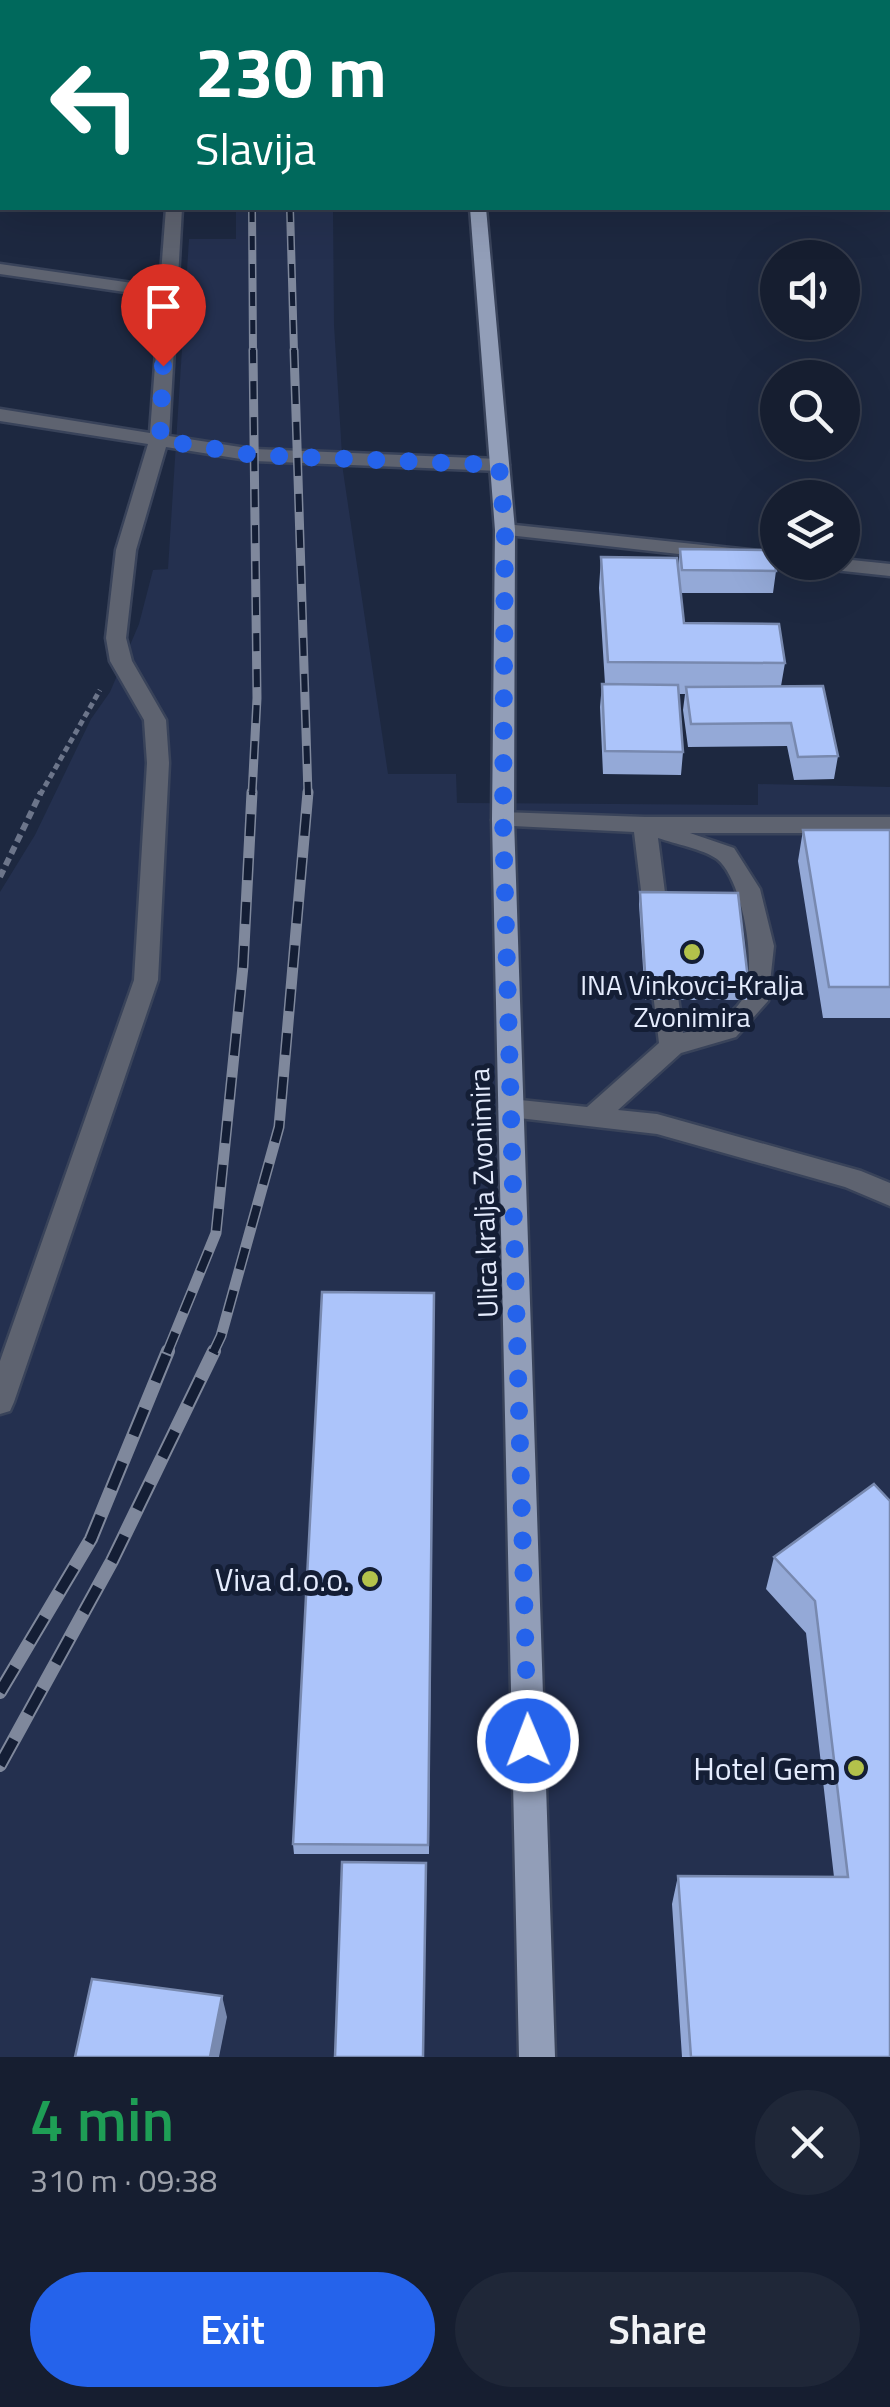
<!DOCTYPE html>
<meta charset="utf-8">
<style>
:root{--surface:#161e30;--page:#1f2738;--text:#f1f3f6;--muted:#9ea2ab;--line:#353c4c;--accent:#2563eb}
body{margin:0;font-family:"Titillium Web",sans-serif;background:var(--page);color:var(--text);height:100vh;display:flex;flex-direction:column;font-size:38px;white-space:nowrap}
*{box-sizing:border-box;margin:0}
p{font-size:32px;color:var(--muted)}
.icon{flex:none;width:55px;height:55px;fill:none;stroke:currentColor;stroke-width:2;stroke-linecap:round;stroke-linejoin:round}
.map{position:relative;height:2057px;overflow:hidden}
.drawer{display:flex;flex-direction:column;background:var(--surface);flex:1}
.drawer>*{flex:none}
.banner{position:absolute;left:0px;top:0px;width:890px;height:210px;box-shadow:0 10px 40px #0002,0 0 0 2px var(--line);background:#00695c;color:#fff;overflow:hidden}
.fabs{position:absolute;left:760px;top:240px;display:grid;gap:20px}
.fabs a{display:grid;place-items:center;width:100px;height:100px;border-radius:50%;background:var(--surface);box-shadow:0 10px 40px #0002,0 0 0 2px var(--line);font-size:50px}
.pin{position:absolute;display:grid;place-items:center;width:85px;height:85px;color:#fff;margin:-102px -42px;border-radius:50% 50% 50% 0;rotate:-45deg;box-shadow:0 0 10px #0007}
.pin .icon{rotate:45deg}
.me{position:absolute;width:110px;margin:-55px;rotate:359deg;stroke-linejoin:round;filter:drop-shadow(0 0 8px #0008)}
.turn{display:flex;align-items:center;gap:35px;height:210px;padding:0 30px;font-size:45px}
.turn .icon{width:130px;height:130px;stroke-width:2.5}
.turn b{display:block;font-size:70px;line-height:85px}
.round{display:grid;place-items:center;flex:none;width:105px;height:105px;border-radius:52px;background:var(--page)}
.headline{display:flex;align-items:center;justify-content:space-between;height:170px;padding:0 30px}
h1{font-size:60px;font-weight:600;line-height:75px;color:#1e9e55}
.action{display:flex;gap:20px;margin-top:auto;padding:20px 30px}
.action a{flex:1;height:115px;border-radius:60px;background:var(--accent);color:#fff;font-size:40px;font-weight:600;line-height:115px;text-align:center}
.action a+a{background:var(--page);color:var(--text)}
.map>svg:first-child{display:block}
.built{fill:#24304f}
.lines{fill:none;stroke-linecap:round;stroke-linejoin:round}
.minor-casing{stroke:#39435a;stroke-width:5}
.major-casing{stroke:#39435a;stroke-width:5}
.path-far1{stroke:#6c758a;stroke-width:5;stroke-dasharray:6 4;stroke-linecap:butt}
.path{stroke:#6c758a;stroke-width:6;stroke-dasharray:8 5;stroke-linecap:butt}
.minor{fill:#5e6370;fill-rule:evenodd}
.major{fill:#929eb8;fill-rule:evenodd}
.rail-far3-casing{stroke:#7f889c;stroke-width:8}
.rail-far2-casing{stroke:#7f889c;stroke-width:9}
.rail-far1-casing{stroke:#7f889c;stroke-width:11}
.rail-casing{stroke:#7f889c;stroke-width:14}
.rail-far3{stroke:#141e35;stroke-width:5;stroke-dasharray:14;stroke-linecap:butt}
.rail-far2{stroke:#141e35;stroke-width:6;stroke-dasharray:18;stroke-linecap:butt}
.rail-far1{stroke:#141e35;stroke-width:8;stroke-dasharray:22;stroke-linecap:butt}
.rail{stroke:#141e35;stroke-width:10;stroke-dasharray:29;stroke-linecap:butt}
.wall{fill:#94a9d7}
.shaded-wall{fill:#7889af}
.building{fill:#acc4fa;stroke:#7889af;stroke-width:2.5}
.route{stroke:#2563eb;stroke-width:18;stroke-dasharray:0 32.4}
.poi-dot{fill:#b3c24b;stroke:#141e35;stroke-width:4}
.labels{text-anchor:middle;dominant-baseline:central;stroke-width:10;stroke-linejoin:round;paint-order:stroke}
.poi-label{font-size:28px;fill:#e5ecfd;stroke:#141e35}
.street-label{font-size:28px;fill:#e5ecfd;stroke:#141e35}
.near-poi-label{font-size:32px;fill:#e5ecfd;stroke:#141e35;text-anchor:end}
</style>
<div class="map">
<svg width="890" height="2057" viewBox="0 0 890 2057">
<rect width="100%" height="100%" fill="#1d2840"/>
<path class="built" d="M 236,208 L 333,208 L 334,325 L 343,471 L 388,774 L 456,774 L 457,803 L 758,805 L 758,784 L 890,787 L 890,2057 L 0,2057 L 0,892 L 35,835 L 91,719 L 110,692 L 139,624 L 153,570 L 168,569 L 189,239 L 236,239 Z"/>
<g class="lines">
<g class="minor-casing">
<path id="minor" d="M 176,0 L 190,0 L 190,2 L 176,2 Z
M 0,63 L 2,63 L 2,71 L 0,71 Z
M 888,185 L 890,186 L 890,202 L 888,201 Z
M 166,208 L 182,208 L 169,436 L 253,449 L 499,459 L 509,465 L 499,471 L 253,461 L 166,447 L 136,550 L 126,638 L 132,661 L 166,720 L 169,763 L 158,980 L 14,1402 L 10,1411 L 0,1414 L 0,1361 L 134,980 L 147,763 L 144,720 L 110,661 L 106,638 L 116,550 L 148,444 L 0,421 L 0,409 L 150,433 L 160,297 L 0,274 L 0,264 L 160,287 Z
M 505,524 L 778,553 L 778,562 L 786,562 L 778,565 L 498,534 L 498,526 Z
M 842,559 L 890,564 L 890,576 L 815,568 L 805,562 L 842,562 Z
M 503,812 L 645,817 L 890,817 L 890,833 L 690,833 L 734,848 L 760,889 L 774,946 L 768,1001 L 736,1037 L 681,1053 L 618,1110 L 657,1114 L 861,1171 L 890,1183 L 890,1206 L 845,1187 L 657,1134 L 502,1116 L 498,1109 L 502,1102 L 511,1099 L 587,1107 L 659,1043 L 650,968 L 653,962 L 671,962 L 674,968 L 683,1033 C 706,1027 728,1021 742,1000 C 759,972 743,879 717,859 C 703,849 675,844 658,838 L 669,924 L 657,932 L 645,924 L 634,832 L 495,825 L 492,820 Z"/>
</g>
<g class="major-casing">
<path id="major" d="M 449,0 L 463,0 L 463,2 L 449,2 Z
M 470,208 L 486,208 L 515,530 L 514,820 L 555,2057 L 519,2057 L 492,820 L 495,530 Z"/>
</g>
<path class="path-far1" d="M 40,795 L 100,690"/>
<path class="path" d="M 0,877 L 41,792"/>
<use href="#minor" class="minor"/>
<use href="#major" class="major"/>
<g class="rail-far3-casing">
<path id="rail-far3" d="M 252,208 L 253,352
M 290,208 L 294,352"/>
</g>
<g class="rail-far2-casing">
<path id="rail-far2" d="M 294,350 L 308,795
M 252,795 L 257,698 L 253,350"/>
</g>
<g class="rail-far1-casing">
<path id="rail-far1" d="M 167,1353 L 216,1233 L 243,966 L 252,792
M 213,1353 L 221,1336 L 279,1127 L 308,792"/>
</g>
<g class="rail-casing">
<path id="rail" d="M 0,1692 L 91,1539 L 168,1351
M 0,1765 L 112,1561 L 214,1351"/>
</g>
<use href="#rail-far3" class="rail-far3"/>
<use href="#rail-far2" class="rail-far2"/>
<use href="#rail-far1" class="rail-far1"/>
<use href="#rail" class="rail"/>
</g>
<path class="wall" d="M 680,549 L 776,571 L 773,593 L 681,593 L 684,623 L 785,663 L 781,686 L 838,756 L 834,779 L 794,780 L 787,746 L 688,747 L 683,710 L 685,694 L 678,694 L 683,752 L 681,775 L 603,774 L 600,707 L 602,684 L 605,684 L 599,588 L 601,557 L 678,569 Z
M 803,830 L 890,830 L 890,1018 L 823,1018 L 798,861 Z
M 640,892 L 749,988 L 747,1000 L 645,1000 L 639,904 Z
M 434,1293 L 429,1854 L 294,1854 L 293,1844 Z
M 874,1484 L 890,2057 L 682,2057 L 672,1904 L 678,1876 L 834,1877 L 806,1633 L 766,1589 L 774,1557 Z"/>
<path class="shaded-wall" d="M 222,1996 L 227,2017 L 219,2057 L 210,2057 Z"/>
<path class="building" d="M 680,549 L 773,550 L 776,571 L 682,570 Z
M 601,557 L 677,558 L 684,623 L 779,624 L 785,663 L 608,662 Z
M 602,684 L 678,685 L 683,752 L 605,751 Z
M 823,686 L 838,756 L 798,757 L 791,723 L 691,724 L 686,687 Z
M 803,830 L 890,830 L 890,987 L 829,987 Z
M 640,892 L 738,893 L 749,988 L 646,988 Z
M 322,1292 L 434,1293 L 428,1845 L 293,1844 Z
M 874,1484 L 890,1501 L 890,2057 L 691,2057 L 678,1876 L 848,1877 L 815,1601 L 774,1557 Z
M 342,1862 L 426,1863 L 423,2057 L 335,2057 Z
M 92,1979 L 222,1996 L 210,2057 L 75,2057 Z"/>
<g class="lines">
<path class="route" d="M 163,366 L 160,440 L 253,455 L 499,465 L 505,530 L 503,820 L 528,1741"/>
</g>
<g class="poi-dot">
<circle cx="692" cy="952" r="10"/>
<circle cx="370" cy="1579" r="10"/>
<circle cx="856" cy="1768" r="10"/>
</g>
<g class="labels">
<g class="poi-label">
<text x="692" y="984">INA Vinkovci-Kralja<tspan x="692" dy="32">Zvonimira</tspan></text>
</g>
<g class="street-label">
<text transform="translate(483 1193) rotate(-92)">Ulica kralja Zvonimira</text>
</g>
<g class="near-poi-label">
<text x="350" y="1579">Viva d.o.o.</text>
<text x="836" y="1768">Hotel Gem</text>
</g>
</g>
</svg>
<div class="fabs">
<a><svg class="icon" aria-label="sound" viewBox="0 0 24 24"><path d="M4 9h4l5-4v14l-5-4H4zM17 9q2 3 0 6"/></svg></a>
<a><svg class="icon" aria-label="search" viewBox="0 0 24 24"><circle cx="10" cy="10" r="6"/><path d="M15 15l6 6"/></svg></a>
<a><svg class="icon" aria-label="layers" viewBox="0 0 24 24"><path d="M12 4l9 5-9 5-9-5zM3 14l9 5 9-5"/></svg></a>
</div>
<div class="pin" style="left:163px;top:366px;background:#d93025"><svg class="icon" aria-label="arrive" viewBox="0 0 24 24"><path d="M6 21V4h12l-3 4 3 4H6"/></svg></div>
<svg class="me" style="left:528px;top:1741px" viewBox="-20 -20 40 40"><circle r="17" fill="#2563eb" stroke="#fff" stroke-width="3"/><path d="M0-11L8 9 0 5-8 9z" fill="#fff"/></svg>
<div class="banner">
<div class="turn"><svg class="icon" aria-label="left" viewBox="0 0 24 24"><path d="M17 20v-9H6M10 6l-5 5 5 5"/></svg><div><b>230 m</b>Slavija</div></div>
</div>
</div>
<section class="drawer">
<div class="headline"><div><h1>4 min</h1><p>310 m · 09:38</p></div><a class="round"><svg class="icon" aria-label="close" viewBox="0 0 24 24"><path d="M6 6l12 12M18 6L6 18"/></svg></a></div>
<div class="action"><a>Exit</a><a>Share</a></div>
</section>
